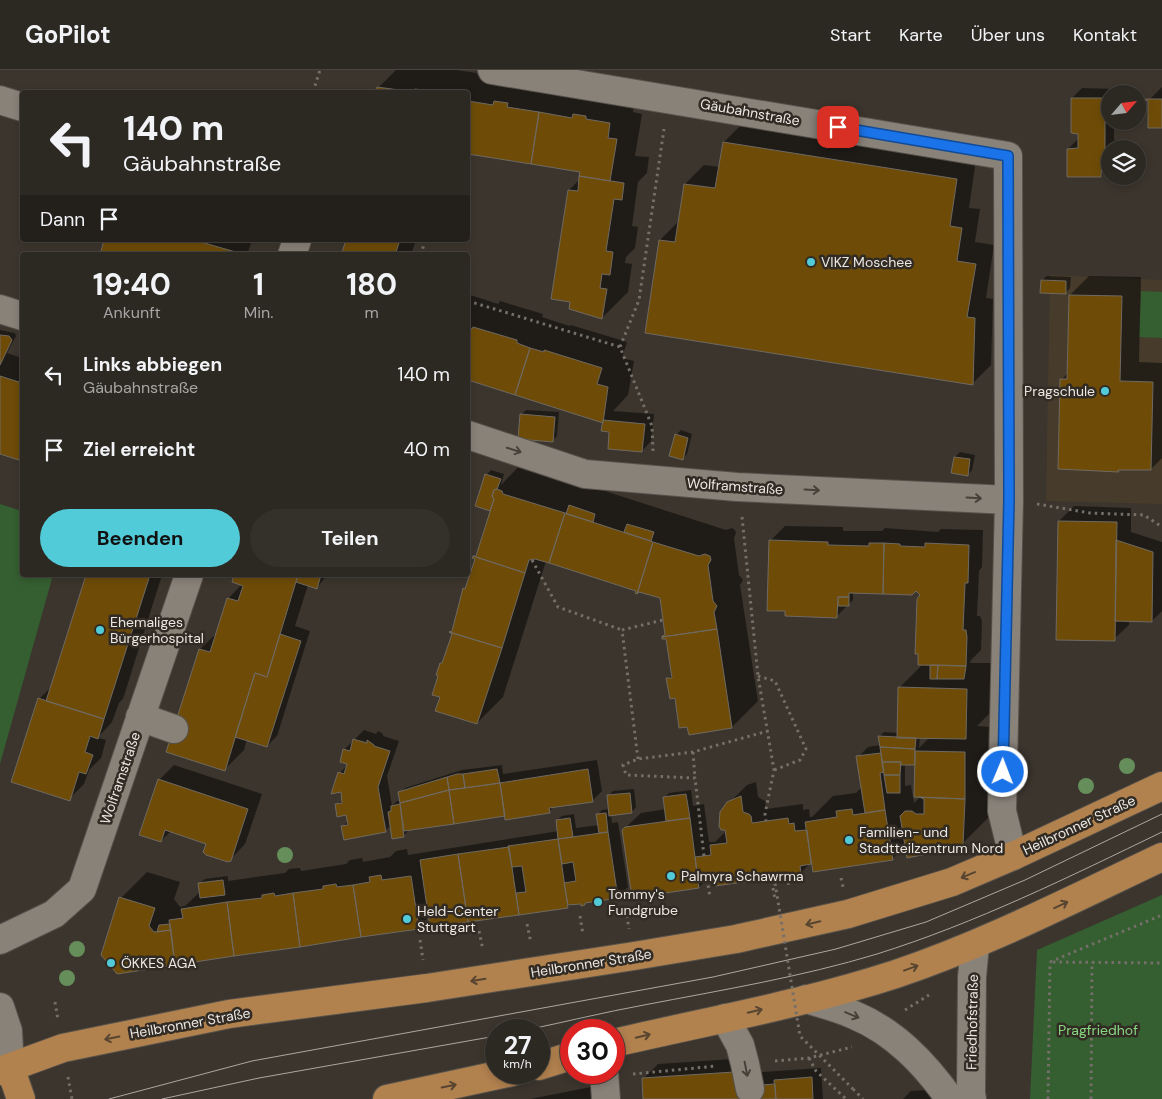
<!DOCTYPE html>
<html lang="de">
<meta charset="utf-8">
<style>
:root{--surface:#2c2822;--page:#34302a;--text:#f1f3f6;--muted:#a6a6a5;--line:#484440;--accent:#52cbd8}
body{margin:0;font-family:"DM Sans",sans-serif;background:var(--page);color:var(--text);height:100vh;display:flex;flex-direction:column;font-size:19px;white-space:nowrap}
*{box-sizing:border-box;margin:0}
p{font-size:16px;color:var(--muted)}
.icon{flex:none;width:28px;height:28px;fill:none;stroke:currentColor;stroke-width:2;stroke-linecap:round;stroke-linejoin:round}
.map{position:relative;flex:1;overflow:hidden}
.details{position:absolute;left:20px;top:182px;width:450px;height:325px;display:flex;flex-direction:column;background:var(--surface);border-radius:5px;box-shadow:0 2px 8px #0003,0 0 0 1px var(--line)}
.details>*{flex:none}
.banner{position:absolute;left:20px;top:20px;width:450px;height:152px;border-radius:5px;box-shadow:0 2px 8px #0003,0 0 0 1px var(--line);background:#2c2822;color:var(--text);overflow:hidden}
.needle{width:32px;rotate:62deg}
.buttons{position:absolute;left:1101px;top:15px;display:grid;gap:10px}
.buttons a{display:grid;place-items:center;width:45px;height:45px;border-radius:50%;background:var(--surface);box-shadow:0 2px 8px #0003,0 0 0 1px var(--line);font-size:25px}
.speed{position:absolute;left:485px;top:949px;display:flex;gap:10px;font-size:25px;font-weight:700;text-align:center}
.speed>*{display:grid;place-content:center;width:65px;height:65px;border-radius:50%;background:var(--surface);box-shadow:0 2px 8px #0003,0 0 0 1px var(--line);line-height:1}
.speed small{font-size:12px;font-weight:400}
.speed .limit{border:8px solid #d22;background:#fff;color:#111}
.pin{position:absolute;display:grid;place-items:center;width:42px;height:42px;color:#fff;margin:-21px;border-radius:10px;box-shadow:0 2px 8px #0006}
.me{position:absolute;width:55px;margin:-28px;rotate:1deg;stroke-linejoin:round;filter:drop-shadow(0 0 4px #0008)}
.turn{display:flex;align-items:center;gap:18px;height:105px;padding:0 20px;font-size:22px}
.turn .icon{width:65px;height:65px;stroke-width:2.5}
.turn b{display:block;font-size:35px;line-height:42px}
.then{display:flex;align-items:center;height:48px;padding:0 20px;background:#0003;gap:10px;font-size:19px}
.eta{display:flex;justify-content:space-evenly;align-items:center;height:85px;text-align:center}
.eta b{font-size:30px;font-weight:700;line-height:35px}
.primary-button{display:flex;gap:10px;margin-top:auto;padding:10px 20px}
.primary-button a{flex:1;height:58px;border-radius:30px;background:var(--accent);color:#111;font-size:20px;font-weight:700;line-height:58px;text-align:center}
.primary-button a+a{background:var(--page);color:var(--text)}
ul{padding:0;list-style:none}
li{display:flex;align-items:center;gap:15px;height:75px;padding:0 20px}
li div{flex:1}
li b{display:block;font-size:19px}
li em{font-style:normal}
header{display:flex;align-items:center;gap:30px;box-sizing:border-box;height:70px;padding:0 25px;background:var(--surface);border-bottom:1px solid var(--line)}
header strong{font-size:24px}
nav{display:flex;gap:28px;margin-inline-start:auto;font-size:18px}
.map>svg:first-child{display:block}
.education{fill:#473c2c}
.green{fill:#355e31}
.shadow{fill:#0007;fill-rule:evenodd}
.building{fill:#6e4c08;stroke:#6f6961}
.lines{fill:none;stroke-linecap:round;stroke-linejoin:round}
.minor-casing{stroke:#56514b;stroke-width:30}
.major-casing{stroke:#56514b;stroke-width:30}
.path{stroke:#746f68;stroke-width:3;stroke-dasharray:2.5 4;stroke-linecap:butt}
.minor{stroke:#898279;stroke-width:28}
.major{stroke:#b1814e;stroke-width:28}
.tram{stroke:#aca7a1;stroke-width:1}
.path-bridge{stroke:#746f68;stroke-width:3;stroke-dasharray:2.5 4;stroke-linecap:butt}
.tree{fill:#658e5b}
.oneway{stroke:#474139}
.oneway2{stroke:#574531}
.route-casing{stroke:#114b97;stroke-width:12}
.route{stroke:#1a73e8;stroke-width:9}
.poi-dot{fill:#52cbd8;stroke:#312b24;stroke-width:2}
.labels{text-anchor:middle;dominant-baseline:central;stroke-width:5;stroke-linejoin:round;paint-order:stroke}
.street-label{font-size:14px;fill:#ebe7e2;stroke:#312b24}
.poi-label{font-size:14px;fill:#ebe7e2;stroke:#312b24;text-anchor:start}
.park-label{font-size:14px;fill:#88d781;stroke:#312b24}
</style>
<header>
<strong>GoPilot</strong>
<nav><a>Start</a><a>Karte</a><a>Über uns</a><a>Kontakt</a></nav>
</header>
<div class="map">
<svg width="1162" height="1029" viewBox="0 0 1162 1029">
<rect width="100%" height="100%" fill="#3b352d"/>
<path class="education" d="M 1050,205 L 1162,210 L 1162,434 L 1046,431 Z"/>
<path class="green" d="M 1141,221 L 1162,222 L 1162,268 L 1139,267 Z
M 0,434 L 22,441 L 22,505 L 53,505 L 0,694 Z
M 1162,825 L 1162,1029 L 1030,1029 L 1037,880 Z"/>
<path class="shadow" d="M 396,0 L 457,0 L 635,28 L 633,42 L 642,44 L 635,86 L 649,87 L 647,103 L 638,112 L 632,156 L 638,157 L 635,178 L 626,187 L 625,193 L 632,194 L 628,222 L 602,248 L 569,120 L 580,109 L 581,101 L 468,83 L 468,22 L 377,22 L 379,17 Z
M 1162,17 L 1162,57 L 1150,29 Z
M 1082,18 L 1115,19 L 1115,24 L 1110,24 L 1110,51 L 1114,51 L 1114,70 L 1120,70 L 1120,79 L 1110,79 L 1110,97 L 1101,106 L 1068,79 L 1078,69 L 1079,62 L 1072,28 Z
M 743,53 L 976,90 L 969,138 L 980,139 L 975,172 L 994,175 L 986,228 L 993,229 L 991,295 L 972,314 L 646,262 L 660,170 L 679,151 L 685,114 L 704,95 L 720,97 L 724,72 Z
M 106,170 L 252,170 L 247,185 L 101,185 Z
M 347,170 L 416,170 L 411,185 L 342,185 Z
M 1047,206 L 1071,207 L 1070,218 L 1066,223 L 1042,210 Z
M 1089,206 L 1141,207 L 1139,292 L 1162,293 L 1162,388 L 1151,399 L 1121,398 L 1118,401 L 1061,310 L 1068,303 L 1070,225 Z
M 468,222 L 471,223 L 470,225 L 486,230 L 498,234 L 500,231 L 543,244 L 542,247 L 557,252 L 570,256 L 571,255 L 627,272 L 622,288 L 634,291 L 628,325 L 613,341 L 654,344 L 651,371 L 642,381 L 611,361 L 604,352 L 468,309 Z
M 0,260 L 15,263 L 16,266 L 7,283 L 22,288 L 22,390 L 0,382 Z
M 526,340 L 559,342 L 557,366 L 552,371 L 521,345 Z
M 681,360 L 692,364 L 687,384 L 682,389 L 676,365 Z
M 960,382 L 975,385 L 972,400 L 968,405 L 955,387 Z
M 521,394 L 726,460 L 732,458 L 735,460 L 736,463 L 734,468 L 739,505 L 743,510 L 740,515 L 758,631 L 732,657 L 676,627 L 668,609 L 672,604 L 667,567 L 663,566 L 666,564 L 661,527 L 640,521 L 638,523 L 638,520 L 546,491 L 503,627 L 477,653 L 441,626 L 439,605 L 441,593 L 444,590 L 453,563 L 450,562 L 454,558 L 464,519 L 468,516 L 476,488 L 474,486 L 479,482 L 493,436 L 490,440 L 486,405 L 491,400 L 504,404 L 501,415 Z
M 1074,436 L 1131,438 L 1131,462 L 1162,472 L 1162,541 L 1152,551 L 1129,550 L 1129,555 L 1114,569 L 1059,451 Z
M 785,456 L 843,457 L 843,461 L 882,461 L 885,458 L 938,462 L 941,459 L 983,460 L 982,497 L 979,501 L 977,546 L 980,546 L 982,551 L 981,580 L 971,590 L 970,593 L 992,593 L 991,642 L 977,656 L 990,657 L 989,747 L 962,774 L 906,775 L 892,789 L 812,791 L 801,803 L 709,808 L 699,817 L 623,760 L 641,743 L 666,739 L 665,727 L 669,723 L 691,720 L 693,736 L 704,734 L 709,772 L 715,772 L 729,758 L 723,739 L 747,715 L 756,712 L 758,727 L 765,731 L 766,739 L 803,734 L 803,740 L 809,739 L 810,747 L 812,747 L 833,726 L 856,723 L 862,717 L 858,687 L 868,677 L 881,675 L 880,666 L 884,662 L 898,663 L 899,618 L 923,594 L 922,525 L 916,520 L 853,522 L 853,530 L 837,546 L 770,471 ZM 920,667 L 930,667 L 919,678 ZM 905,693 L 916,694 L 920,727 L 914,733 L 911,715 L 905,716 Z
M 87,505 L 162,505 L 123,629 L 119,633 L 112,652 L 100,665 L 99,668 L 106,670 L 101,688 L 89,700 L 84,714 L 69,729 L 39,629 L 52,616 Z
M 236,505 L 327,505 L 317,518 L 308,515 L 295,556 L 310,561 L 277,666 L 267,676 L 247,669 L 244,680 L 225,699 L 200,579 L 218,562 L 228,529 L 242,514 Z
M 364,660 L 376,664 L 378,661 L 383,664 L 383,666 L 399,671 L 387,706 L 392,736 L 397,731 L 401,731 L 400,723 L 405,718 L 462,700 L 502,695 L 503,704 L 597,690 L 602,721 L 592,731 L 554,736 L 549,742 L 506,745 L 408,759 L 408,761 L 403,766 L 391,755 L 385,761 L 343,757 L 348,751 L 347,744 L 337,735 L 343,729 L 340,703 L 349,693 L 344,680 Z
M 174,695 L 262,724 L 245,774 L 230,790 L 207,773 L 171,761 L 161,771 L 159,710 Z
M 634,719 L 636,737 L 632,742 L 611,744 L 612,753 L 618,752 L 628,817 L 618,827 L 587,832 L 585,834 L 582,832 L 571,834 L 568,837 L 431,856 L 430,846 L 418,857 L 118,903 L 121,828 L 147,802 L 180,812 L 174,829 L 180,837 L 185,836 L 201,821 L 200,813 L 205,809 L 228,806 L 228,811 L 285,803 L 289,799 L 300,798 L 301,801 L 346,794 L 350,790 L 362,788 L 363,792 L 390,787 L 396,781 L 407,779 L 408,785 L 559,761 L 557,750 L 562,746 L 574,744 L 576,758 L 599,755 L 597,745 L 602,740 L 610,739 L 608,726 L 613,721 Z
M 748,988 L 749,1003 L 821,998 L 823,1029 L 644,1029 L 643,1009 L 658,994 Z
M 591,1017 L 592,1029 L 530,1029 Z
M 929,1020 L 930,1026 L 964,1024 L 965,1029 L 903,1029 L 911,1021 Z"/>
<path class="building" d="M 377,17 L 414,22 L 415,19 L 429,21 L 429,22 L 375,22 Z
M 1071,28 L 1105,28 L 1105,79 L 1110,79 L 1110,92 L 1102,91 L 1101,107 L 1067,107 L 1067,79 L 1078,78 L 1078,64 L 1071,63 Z
M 1145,29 L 1162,29 L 1162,58 L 1148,58 L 1148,30 L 1145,31 Z
M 468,31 L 493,35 L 494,31 L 508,33 L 507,37 L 539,42 L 531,94 L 468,84 Z
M 539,42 L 572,48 L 573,44 L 586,46 L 586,49 L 610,53 L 608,68 L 617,69 L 610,111 L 579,106 L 580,102 L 531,94 Z
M 723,72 L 957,109 L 950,156 L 962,158 L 957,191 L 976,194 L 967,247 L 975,248 L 973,315 L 645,263 L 659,170 L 675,172 L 684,114 L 715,118 Z
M 579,106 L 624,113 L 622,130 L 614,129 L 606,181 L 613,182 L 610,205 L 602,204 L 600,218 L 607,219 L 602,249 L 569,239 L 570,232 L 551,229 L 568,120 L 578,121 Z
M 104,170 L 202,170 L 201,172 L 239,183 L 238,185 L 100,185 Z
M 346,170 L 400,170 L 395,185 L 341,185 Z
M 1041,210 L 1066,211 L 1066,224 L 1040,223 Z
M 1069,225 L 1122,226 L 1120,311 L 1153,312 L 1151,400 L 1118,400 L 1119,402 L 1058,399 L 1060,309 L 1067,309 Z
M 473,257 L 517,270 L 517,273 L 530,278 L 515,325 L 468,310 L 468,258 L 472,259 Z
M 0,265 L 9,266 L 12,270 L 0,295 Z
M 530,278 L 544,282 L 544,280 L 602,298 L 597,314 L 608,317 L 603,353 L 515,325 Z
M 0,306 L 22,313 L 22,391 L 0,384 Z
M 520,344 L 555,347 L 553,372 L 518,369 Z
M 603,350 L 645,354 L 642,382 L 608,379 L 609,362 L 601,361 Z
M 675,364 L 688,368 L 683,390 L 669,386 Z
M 954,387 L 970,389 L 968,406 L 951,403 Z
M 485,404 L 501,409 L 497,419 L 494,420 L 492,426 L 494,429 L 490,441 L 475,436 Z
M 497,419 L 502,421 L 503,424 L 565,443 L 549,493 L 535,489 L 529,490 L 525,503 L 473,486 L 476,486 L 494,429 L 492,426 L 494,420 Z
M 569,435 L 595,444 L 593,452 L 566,444 Z
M 565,443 L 653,472 L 637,524 L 635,523 L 636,521 L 549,493 Z
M 1058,451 L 1117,452 L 1115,571 L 1056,570 Z
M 627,454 L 654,462 L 651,471 L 624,462 Z
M 769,470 L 828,472 L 828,475 L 869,476 L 869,473 L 884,473 L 883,524 L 849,523 L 849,527 L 838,527 L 837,548 L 785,546 L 785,541 L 767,541 Z
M 1116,470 L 1153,482 L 1152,552 L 1115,551 Z
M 653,472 L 699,486 L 705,484 L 710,486 L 711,490 L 708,495 L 713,531 L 717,536 L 714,542 L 717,559 L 662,567 L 662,566 L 665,565 L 660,528 L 639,522 L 637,524 Z
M 884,473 L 900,474 L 900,476 L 925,477 L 925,473 L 969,475 L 968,513 L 965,513 L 963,560 L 966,560 L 967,567 L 966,596 L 918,595 L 918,584 L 915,584 L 917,529 L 920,525 L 916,521 L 912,525 L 883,524 Z
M 473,486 L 525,503 L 502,578 L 449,562 L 452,561 L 463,518 L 465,519 L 475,489 L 472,488 Z
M 86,505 L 150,505 L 104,649 L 46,631 Z
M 234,505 L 298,505 L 267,607 L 255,603 L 225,701 L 166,682 L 199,579 L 210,582 L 227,528 L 238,531 L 243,516 L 232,512 Z
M 298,505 L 321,505 L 317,519 L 296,512 Z
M 838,527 L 849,527 L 849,536 L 838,536 Z
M 717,559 L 732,658 L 689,665 L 687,657 L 679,658 L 675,628 L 670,629 L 666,608 L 672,608 L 666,569 L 662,569 L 662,567 Z
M 449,562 L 502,578 L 477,654 L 435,641 L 440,627 L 432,625 L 438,606 L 436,605 L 440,593 L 442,593 L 452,564 Z
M 280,564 L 301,571 L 267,677 L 235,667 L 255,603 L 267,607 Z
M 930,595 L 938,595 L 937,609 L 930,609 Z
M 938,595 L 966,596 L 964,609 L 937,609 Z
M 898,617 L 967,619 L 966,669 L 897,668 Z
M 38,628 L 104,649 L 98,669 L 90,666 L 85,682 L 93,685 L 86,704 L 79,702 L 70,731 L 11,712 Z
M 878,666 L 916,668 L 915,679 L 880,677 Z
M 353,669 L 367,673 L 367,670 L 374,675 L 374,676 L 390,681 L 378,717 L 386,762 L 344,770 L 341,756 L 348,755 L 346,745 L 337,747 L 335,734 L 342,733 L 341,722 L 331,724 L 338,702 L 344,704 L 347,694 L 340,692 L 343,679 L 350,681 Z
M 880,677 L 915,679 L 915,695 L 900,695 L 901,692 L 882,692 Z
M 915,681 L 965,682 L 965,729 L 914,727 Z
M 881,683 L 884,702 L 880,703 L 885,740 L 865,743 L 856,686 Z
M 882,692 L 901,692 L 900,705 L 884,705 Z
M 497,699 L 500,713 L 465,718 L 463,704 Z
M 588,699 L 593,732 L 549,738 L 550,743 L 505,750 L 500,713 Z
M 457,704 L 463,704 L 465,718 L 449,720 L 447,707 Z
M 884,705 L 900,705 L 900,723 L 887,723 Z
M 447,707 L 449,720 L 400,733 L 398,722 Z
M 158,709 L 248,739 L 231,791 L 228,792 L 206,785 L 203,782 L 206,774 L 165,760 L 161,772 L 139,765 Z
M 500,713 L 505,746 L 454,754 L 449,720 Z
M 449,720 L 454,754 L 404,761 L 400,733 Z
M 630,723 L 632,743 L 609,746 L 607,725 Z
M 686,724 L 690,748 L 666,751 L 663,727 Z
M 741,726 L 743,742 L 749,744 L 751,746 L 752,753 L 788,748 L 789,754 L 794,753 L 795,761 L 807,760 L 811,794 L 800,796 L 801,804 L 715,816 L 714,808 L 698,810 L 695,787 L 711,785 L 710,775 L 727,773 L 725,760 L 721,760 L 719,756 L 720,742 L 727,732 Z
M 919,727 L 965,729 L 963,775 L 956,778 L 907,788 L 900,746 L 905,741 L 912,741 L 916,744 L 924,744 L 924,729 Z
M 400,734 L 404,767 L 392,769 L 388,742 L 391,741 L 391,736 Z
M 852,739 L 853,745 L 885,740 L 893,790 L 813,802 L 805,752 L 837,747 L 836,741 Z
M 606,743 L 608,762 L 599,763 L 596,744 Z
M 570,748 L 573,767 L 558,769 L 556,750 Z
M 690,748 L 699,818 L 632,828 L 622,760 L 625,757 Z
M 608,762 L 618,828 L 585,833 L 585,835 L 581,836 L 581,834 L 568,835 L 564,813 L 576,811 L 573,792 L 562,794 L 558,769 Z
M 558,769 L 568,838 L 519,845 L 516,823 L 526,822 L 522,796 L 512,797 L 508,776 Z
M 509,777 L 519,845 L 468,852 L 458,784 Z
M 458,784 L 468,852 L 430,857 L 420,790 Z
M 381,805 L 382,810 L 411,806 L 419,859 L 361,867 L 353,815 L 370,812 L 369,807 Z
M 223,810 L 225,825 L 200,828 L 198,813 Z
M 336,814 L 337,817 L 353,815 L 361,867 L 300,877 L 293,823 L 323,819 L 323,816 Z
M 274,823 L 275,826 L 293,823 L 300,877 L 234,886 L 227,832 L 262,828 L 262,825 Z
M 119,827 L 155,838 L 149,856 L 154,862 L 171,860 L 175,895 L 117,904 L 101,885 Z
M 227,832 L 234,886 L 175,895 L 169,850 L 183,848 L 181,839 Z
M 170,854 L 171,860 L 157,862 L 159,855 Z
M 734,1002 L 735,1017 L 775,1014 L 776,1029 L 643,1029 L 642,1008 Z
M 812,1007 L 813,1029 L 776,1029 L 774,1010 Z"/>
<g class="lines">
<g class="minor-casing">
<path id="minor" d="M 492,0 L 1008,86 L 1009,430 L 1002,741 L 1013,786
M 0,30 L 22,37
M 292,185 L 297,170
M 0,239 L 22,246
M 468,365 L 585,404 L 737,417 L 1009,430
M 140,647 L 174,659
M 0,870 L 54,844 L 82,819 L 189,505
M 806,929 C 822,934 839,938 854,945 C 895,962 925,994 950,1029
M 0,937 L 8,961 L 10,997
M 725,948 L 740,975 L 745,994 L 750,1019
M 604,1002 L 606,1029
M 972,1029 L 971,1023 L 972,907 L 975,875"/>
</g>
<g class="major-casing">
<path id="major" d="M 614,973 C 708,951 804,934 896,904 C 988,873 1075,828 1162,787
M 539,996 L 571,986
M 10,997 L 21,1029
M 0,1001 L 63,978 L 229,944 L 427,918 L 634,886 L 736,869 L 848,844 L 952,812 L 1013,786 L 1162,716
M 387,1029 L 512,1002"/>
</g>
<path class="path" d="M 313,22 L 320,0
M 421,185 L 425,170
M 468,231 L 620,277
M 653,381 L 652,356 L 620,277 L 639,230 L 664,59
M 1037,434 L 1090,443 L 1144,445 L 1162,457
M 742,447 L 758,606 L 774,700 L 765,744 L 766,751
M 532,490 L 558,537 L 622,560
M 758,606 L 775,611 L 806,679 L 800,690 L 774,700
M 693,682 L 695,708
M 638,689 L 622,560 L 663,550
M 704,786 L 695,708 L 626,705 L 623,695 L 638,689 L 693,682 L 768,661
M 787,806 L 789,816
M 841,808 L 843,817
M 707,809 L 710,827
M 773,818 L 775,830
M 626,839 L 629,859
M 580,846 L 583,865
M 527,854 L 531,873
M 479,861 L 483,880
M 420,870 L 423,890
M 1050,892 L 1162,845
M 1053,892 L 1162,893
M 55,932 L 58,950
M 905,940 L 929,925
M 809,988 L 816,1001 L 846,1029
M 775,991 L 809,988 L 852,977
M 633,1004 L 716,996
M 68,1007 L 72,1029
M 853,1019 L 863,1029
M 1048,1029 L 1050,892
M 1091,1029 L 1092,892"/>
<use href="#minor" class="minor"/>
<use href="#major" class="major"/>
<path class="tram" d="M 526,960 C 565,952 605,942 644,935 C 722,920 801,907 877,884 C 976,853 1069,807 1162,762
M 109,1029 L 252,991 L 713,907 L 836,879 L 926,852 L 1025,810 L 1162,744
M 162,1029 L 259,1008 L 496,966"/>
<path class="path-bridge" d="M 774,807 L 800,966 L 853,1019"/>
</g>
<g class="tree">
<circle cx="1127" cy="696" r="8"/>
<circle cx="1086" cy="716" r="8"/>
<circle cx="285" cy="785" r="8"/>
<circle cx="77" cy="879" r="8"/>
<circle cx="67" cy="908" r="8"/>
</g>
<defs><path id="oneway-shaft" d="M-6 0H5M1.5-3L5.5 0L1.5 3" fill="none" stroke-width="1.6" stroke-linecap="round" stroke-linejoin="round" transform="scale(1.25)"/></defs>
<g class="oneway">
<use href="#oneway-shaft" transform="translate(514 380) rotate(18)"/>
<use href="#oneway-shaft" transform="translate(812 420) rotate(3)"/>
<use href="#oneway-shaft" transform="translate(974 428) rotate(3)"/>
<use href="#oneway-shaft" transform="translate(852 945) rotate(22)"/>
<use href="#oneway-shaft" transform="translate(746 999) rotate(79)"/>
</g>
<g class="oneway2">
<use href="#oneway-shaft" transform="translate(968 805) rotate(157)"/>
<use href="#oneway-shaft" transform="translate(1061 835) rotate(-25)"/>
<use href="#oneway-shaft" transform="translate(813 853) rotate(166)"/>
<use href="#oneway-shaft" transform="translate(911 898) rotate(-20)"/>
<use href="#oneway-shaft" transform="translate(478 910) rotate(171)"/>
<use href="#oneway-shaft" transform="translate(755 941) rotate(-13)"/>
<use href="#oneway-shaft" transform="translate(643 966) rotate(-13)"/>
<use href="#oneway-shaft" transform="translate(112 968) rotate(169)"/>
<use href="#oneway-shaft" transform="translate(449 1016) rotate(-12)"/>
</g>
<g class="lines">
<g class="route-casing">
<path id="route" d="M 838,57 L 1008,86 L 1009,430 L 1003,702"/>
</g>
<use href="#route" class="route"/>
</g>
<g class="poi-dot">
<circle cx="811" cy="192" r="5"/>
<circle cx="1105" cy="321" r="5"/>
<circle cx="100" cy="560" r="5"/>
<circle cx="849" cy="770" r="5"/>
<circle cx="671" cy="806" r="5"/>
<circle cx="598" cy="832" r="5"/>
<circle cx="407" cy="849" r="5"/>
<circle cx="111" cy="893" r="5"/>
</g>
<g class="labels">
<g class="street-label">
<text transform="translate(750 42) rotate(10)">Gäubahnstraße</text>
<text transform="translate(735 416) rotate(4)">Wolframstraße</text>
<text transform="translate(120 708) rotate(-71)">Wolframstraße</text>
<text transform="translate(1079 755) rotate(-25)">Heilbronner Straße</text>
<text transform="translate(591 893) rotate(-9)">Heilbronner Straße</text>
<text transform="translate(972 952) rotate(-89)">Friedhofstraße</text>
<text transform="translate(190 953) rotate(-10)">Heilbronner Straße</text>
</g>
<g class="poi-label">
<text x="821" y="192">VIKZ Moschee</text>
<text x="1095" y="321" text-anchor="end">Pragschule</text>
<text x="110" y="552">Ehemaliges<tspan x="110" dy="16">Bürgerhospital</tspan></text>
<text x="859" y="762">Familien- und<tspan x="859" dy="16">Stadtteilzentrum Nord</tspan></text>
<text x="681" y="806">Palmyra Schawrma</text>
<text x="608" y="824">Tommy's<tspan x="608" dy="16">Fundgrube</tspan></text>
<text x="417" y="841">Held-Center<tspan x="417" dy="16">Stuttgart</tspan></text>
<text x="121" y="893">ÖKKES AGA</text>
</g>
<g class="park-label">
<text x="1098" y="960">Pragfriedhof</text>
</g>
</g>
</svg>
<div class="buttons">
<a><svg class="needle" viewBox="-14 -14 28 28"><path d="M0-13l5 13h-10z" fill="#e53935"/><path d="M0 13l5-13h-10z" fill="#a6a6a5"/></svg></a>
<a><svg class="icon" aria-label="layers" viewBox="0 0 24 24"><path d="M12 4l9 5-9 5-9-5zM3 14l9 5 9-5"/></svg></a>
</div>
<div class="speed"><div>27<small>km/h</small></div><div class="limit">30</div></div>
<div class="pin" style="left:838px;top:57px;background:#d93025"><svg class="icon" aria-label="arrive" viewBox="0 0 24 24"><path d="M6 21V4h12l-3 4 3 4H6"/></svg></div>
<svg class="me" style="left:1003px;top:702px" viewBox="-20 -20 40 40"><circle r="17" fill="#1a73e8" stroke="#fff" stroke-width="3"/><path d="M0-11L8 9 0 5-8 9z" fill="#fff"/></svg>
<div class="banner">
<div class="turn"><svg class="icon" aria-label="left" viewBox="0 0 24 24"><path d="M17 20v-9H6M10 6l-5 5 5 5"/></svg><div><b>140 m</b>Gäubahnstraße</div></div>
<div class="then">Dann<svg class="icon" aria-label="arrive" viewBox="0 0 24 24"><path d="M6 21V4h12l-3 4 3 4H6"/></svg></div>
</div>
<section class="details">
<div class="eta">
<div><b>19:40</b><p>Ankunft</p></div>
<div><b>1</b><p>Min.</p></div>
<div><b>180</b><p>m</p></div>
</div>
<ul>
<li><svg class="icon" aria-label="left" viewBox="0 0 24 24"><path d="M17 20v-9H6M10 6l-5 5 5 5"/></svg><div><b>Links abbiegen</b><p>Gäubahnstraße</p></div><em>140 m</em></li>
<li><svg class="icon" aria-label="arrive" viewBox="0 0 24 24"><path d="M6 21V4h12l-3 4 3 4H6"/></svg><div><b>Ziel erreicht</b></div><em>40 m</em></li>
</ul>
<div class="primary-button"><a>Beenden</a><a>Teilen</a></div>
</section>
</div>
